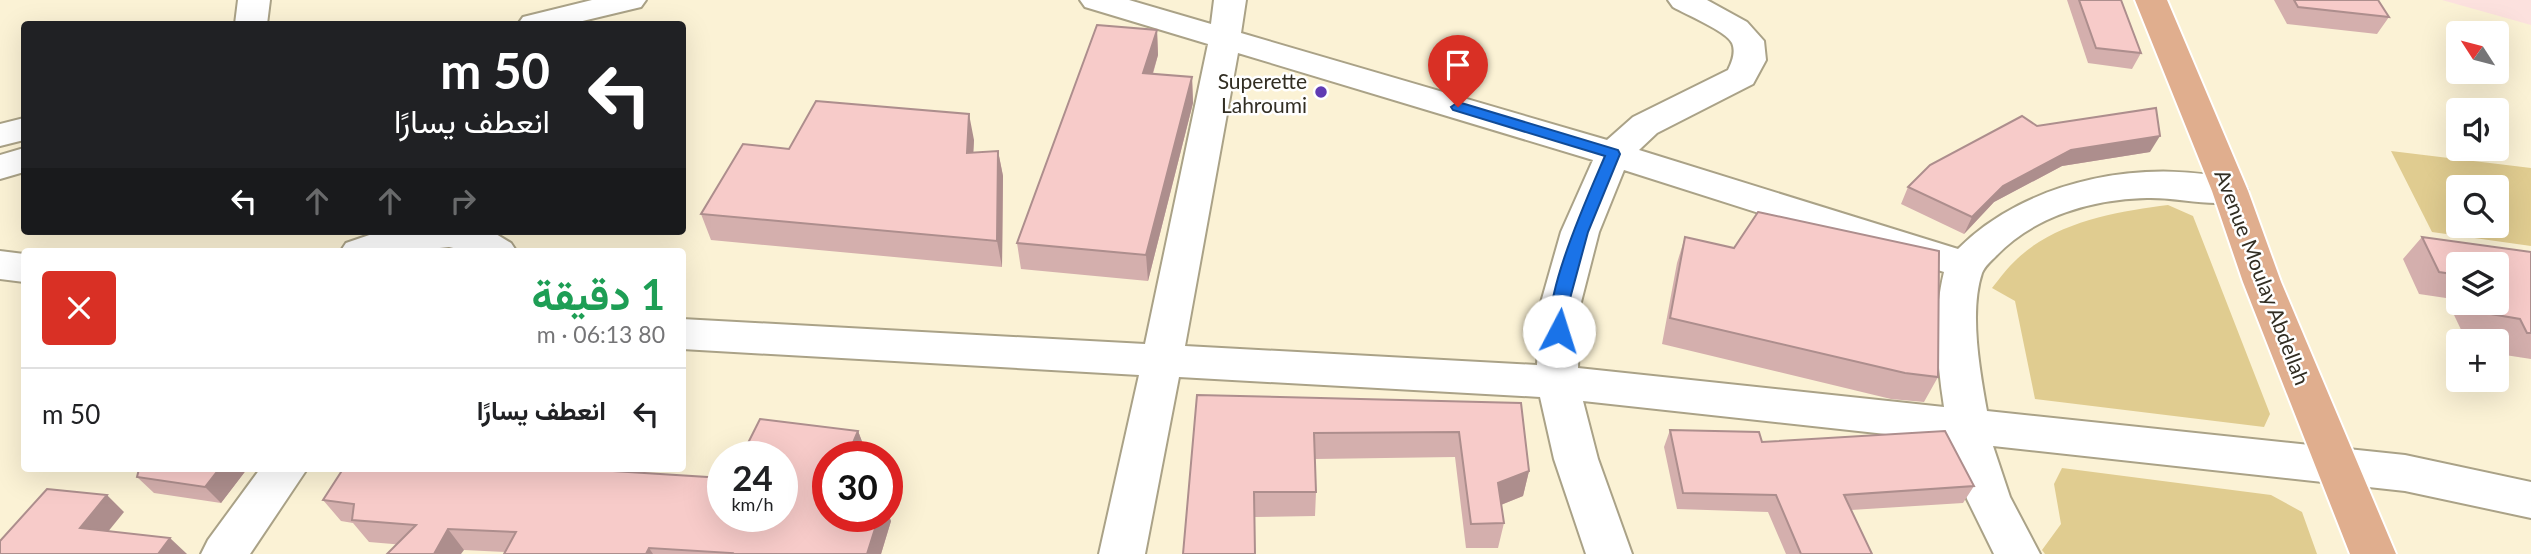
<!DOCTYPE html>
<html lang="ar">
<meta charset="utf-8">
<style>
:root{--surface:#fff;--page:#f2f2f2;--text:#202124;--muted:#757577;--line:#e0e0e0}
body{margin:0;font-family:Lato,Vazirmatn,sans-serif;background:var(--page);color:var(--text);direction:rtl;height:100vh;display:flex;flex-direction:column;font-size:26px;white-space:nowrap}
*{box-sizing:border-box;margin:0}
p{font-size:23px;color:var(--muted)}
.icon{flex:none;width:38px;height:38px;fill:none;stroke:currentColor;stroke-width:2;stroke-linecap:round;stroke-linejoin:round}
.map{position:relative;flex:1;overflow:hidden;direction:ltr}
.side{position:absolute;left:21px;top:248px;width:665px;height:224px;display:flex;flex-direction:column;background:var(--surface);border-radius:7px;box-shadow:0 7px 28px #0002;direction:rtl}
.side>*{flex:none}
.banner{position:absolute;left:21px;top:21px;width:665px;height:214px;border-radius:7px;box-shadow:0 7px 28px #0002;direction:rtl;background:#202124;color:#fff;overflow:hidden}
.needle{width:46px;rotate:306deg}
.controls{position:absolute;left:2446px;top:21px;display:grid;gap:14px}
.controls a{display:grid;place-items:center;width:63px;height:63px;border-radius:7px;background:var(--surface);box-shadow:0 7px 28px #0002;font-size:35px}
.speed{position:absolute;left:707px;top:441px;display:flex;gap:14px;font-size:35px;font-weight:700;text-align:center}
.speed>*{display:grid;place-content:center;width:91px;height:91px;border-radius:50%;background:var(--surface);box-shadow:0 7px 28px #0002;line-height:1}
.speed small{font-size:18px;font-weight:400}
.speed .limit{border:10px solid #d22;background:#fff;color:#111}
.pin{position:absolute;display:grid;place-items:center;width:60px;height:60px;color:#fff;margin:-72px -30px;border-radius:50% 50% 50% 0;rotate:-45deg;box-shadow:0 0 7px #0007}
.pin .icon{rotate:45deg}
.me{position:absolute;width:77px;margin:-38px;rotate:5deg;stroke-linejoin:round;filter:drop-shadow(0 0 5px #0008)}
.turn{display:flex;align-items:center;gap:24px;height:147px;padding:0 21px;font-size:32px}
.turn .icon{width:91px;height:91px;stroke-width:2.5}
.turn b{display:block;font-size:49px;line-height:60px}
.lanes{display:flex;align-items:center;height:66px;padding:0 21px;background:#0003;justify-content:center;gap:35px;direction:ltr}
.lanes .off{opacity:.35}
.round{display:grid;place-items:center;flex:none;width:74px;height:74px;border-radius:7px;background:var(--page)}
.head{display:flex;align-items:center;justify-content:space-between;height:119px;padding:0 21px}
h1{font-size:42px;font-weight:700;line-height:52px;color:#1e9e55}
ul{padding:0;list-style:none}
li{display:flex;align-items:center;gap:21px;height:91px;padding:0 21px;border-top:2px solid var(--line)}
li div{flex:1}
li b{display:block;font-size:26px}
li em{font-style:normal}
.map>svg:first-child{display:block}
.education{fill:#fce1de}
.green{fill:#e0cc90;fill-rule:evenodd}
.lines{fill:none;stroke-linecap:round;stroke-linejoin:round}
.minor-casing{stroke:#aaa287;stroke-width:4}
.major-casing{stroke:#fff;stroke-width:4}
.minor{fill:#fff;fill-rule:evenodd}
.major{fill:#e0ae8e;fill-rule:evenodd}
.wall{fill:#d4afad;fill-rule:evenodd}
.shaded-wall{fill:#ad8e8d}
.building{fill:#f7cbc9;stroke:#ad8e8d;stroke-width:2}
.route{fill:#1a73e8;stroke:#114b97;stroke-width:2}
.poi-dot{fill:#603bb3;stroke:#fff;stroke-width:2.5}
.labels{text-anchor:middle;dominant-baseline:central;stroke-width:5;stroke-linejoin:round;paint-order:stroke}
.poi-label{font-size:21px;fill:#322e23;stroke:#fff;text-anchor:end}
.street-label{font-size:21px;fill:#322e23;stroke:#fff}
</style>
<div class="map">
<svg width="2531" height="554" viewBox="0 0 2531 554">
<rect width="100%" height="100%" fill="#fbf2d5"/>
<path class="education" d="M 2442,0 L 2531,0 L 2531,25 Z"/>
<path class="green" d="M 2391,151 L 2531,168 L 2531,246 L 2432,232 ZM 2459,187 L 2497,187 L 2497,226 L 2459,226 Z
M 2168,205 L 2193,216 L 2270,414 L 2264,427 L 2035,399 L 2015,301 L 1992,288 C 2000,278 2008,267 2017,259 C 2055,222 2119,211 2168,205 Z
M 2062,468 L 2271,495 L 2302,512 L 2317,554 L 2045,554 L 2042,550 L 2061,524 L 2054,484 Z"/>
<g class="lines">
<g class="minor-casing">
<path id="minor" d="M 238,0 L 270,0 L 267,24 L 235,24 Z
M 592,0 L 646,0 L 641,7 L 570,24 L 518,24 L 523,17 Z
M 1080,0 L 1129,0 L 1211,24 L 1214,0 L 1246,0 L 1241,33 L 1607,140 L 1633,117 L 1728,70 C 1732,62 1736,52 1732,43 C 1726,31 1685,14 1673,7 L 1668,0 L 1707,0 L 1747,22 L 1764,41 L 1766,60 L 1753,84 L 1657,133 L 1639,150 L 1958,249 C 2027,179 2149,156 2243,182 L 2248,191 L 2243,200 C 2213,208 2178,197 2147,198 C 2093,199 2034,216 1996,256 C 1991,261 1985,266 1982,273 C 1969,312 1980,372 1987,411 L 2405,455 L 2531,482 L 2531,518 L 2405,491 L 1993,446 L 2010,497 L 2040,554 L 1994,554 L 1967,499 L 1950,441 L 1583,401 L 1598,459 L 1632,554 L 1586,554 L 1554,459 L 1540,397 L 1179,377 L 1145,554 L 1099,554 L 1139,375 L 682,349 L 682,319 L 1145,344 L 1208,44 L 1085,7 ZM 1238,53 L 1593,160 L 1561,232 L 1540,306 L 1537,365 L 1185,346 ZM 1624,170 L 1944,272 C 1933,317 1937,362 1944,407 L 1578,368 L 1580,306 L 1599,232 Z
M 24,118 L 24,140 L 0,146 L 0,124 Z
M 24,148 L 24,172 L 0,179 L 0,155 Z
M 381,231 L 491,231 L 511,243 L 517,252 L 471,252 L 449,247 L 402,252 L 340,252 L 346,243 Z
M 0,251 L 24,254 L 24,282 L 0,279 Z
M 260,469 L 307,469 L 250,554 L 201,554 L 208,540 Z"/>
</g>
<g class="major-casing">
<path id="major" d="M 2135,0 L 2167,0 L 2248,191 L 2281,282 L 2396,554 L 2350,554 L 2243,282 L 2212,191 Z"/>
</g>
<use href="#minor" class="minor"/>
<use href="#major" class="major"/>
</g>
<path class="wall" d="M 2067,0 L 2121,0 L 2141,53 L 2132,69 L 2088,63 Z
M 2274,0 L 2378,0 L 2389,17 L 2377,34 L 2287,24 Z
M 1157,30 L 1158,55 L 1153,74 L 1192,77 L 1193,103 L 1148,281 L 1021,269 L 1017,243 Z
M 2037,126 L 2150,152 L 2062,166 L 1994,202 L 1964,234 L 1901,204 L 1908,187 Z
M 974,140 L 973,153 L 998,151 L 1003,176 L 1002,267 L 711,240 L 701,214 Z
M 1685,237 L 1734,248 L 1938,377 L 1924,402 L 1891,399 L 1662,344 L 1677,263 Z
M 2422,237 L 2531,252 L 2531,359 L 2505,355 L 2498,341 L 2464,336 L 2446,298 L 2419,294 L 2403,259 ZM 2459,264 L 2497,303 L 2459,303 Z
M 1197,395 L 1521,403 L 1529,471 L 1523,496 L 1501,505 L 1504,523 L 1498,548 L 1466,548 L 1455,457 L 1315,459 L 1316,492 L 1315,516 L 1255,517 Z
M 1670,430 L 1762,442 L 1974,486 L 1963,503 L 1851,510 L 1872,554 L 1786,554 L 1768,512 L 1677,509 L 1664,447 Z
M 858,431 L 866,452 L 864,457 L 828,457 L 828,516 L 891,521 L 881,554 L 504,554 L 505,552 L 464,550 L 369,542 L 353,523 L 341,521 L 323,500 L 723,516 Z
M 139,469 L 247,469 L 221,503 L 154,493 L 137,477 Z"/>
<path class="shaded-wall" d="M 1157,30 L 1158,55 L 1145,99 L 1143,73 Z
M 1192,77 L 1193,103 L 1148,281 L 1146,255 Z
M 969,114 L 974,140 L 972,179 L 967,153 Z
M 2160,136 L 2150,152 L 2062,166 L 1994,202 L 1964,234 L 1972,217 L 2003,186 L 2071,150 Z
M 998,151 L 1003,176 L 1002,267 L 997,241 Z
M 858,431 L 866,452 L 864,457 L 847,457 Z
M 219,469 L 247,469 L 221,503 L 205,487 Z
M 1529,471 L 1523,496 L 1493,508 L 1498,483 Z
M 107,495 L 124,512 L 98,544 L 80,528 Z
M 887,510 L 891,521 L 881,554 L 867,554 L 879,516 L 887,516 Z
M 448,529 L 464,550 L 461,554 L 434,554 Z
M 170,538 L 187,554 L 158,554 Z
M 649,548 L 653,554 L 646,554 Z"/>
<path class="building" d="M 2079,0 L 2121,0 L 2141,53 L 2096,48 Z
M 2294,0 L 2378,0 L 2389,17 L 2298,7 Z
M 1097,25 L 1157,30 L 1143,73 L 1192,77 L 1146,255 L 1017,243 Z
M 816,101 L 969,114 L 967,153 L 998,151 L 997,241 L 701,214 L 743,144 L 789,149 Z
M 2156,108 L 2160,136 L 2071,150 L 2003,186 L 1972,217 L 1908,187 L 1930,165 L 2022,116 L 2037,126 Z
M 1758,212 L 1939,251 L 1938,377 L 1905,373 L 1670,318 L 1685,237 L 1734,248 Z
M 2422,237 L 2531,252 L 2531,333 L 2527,333 L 2520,319 L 2485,313 L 2480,303 L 2497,303 L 2497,264 L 2459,264 L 2459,275 L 2439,272 Z
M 1197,395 L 1521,403 L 1529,471 L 1498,483 L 1504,523 L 1471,524 L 1459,432 L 1314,433 L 1316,492 L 1254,492 L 1255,554 L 1183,554 Z
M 760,419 L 858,431 L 847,457 L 828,457 L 828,516 L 879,516 L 867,554 L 731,554 L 732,553 L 649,548 L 646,554 L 504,554 L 516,532 L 448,529 L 434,554 L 387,554 L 416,525 L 352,520 L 354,504 L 323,500 L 343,469 L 581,469 L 723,478 L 723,516 L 782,516 L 782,457 L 741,457 Z
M 1670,430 L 1759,432 L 1762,442 L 1945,431 L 1974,486 L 1844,495 L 1872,554 L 1801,554 L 1776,495 L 1683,493 Z
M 139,469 L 219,469 L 205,487 L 137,477 Z
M 47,489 L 107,495 L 80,528 L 170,538 L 158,554 L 0,554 L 0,541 Z"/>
<path class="route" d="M 1458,102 L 1618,150 L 1620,154 L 1588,232 L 1568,306 L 1565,335 L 1553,335 C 1538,305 1591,189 1605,156 L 1453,110 L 1451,107 Z"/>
<circle class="poi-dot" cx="1321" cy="92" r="7"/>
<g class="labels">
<g class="poi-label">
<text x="1307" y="80">Superette<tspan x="1307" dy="24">Lahroumi</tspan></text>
</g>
<g class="street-label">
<text transform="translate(2263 277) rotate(69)">Avenue Moulay Abdellah</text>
</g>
</g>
</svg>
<div class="controls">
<a><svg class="needle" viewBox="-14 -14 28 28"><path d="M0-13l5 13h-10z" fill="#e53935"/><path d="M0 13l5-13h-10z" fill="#757577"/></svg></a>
<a><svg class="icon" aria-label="sound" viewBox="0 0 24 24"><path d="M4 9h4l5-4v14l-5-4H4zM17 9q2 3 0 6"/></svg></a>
<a><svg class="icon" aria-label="search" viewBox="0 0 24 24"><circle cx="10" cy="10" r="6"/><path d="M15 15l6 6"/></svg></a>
<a><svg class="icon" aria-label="layers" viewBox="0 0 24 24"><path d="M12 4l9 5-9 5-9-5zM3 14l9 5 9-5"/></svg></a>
<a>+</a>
</div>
<div class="speed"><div>24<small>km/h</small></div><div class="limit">30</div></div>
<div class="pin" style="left:1458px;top:107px;background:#d93025"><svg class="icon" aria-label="arrive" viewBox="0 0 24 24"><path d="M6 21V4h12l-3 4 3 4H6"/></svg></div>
<svg class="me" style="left:1559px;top:331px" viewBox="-20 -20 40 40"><circle r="19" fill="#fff"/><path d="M0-13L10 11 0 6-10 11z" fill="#1a73e8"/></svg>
<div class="banner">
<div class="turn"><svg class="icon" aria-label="left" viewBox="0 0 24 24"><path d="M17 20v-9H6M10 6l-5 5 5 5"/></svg><div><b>50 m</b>انعطف يسارًا</div></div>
<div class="lanes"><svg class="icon" aria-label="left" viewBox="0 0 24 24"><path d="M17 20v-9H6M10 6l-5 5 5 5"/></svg><svg class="icon off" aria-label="ahead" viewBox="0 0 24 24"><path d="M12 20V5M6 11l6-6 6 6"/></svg><svg class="icon off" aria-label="ahead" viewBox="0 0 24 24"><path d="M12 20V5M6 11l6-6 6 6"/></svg><svg class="icon off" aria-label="right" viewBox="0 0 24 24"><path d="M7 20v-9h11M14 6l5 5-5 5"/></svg></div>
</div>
<section class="side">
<div class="head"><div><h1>1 دقيقة</h1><p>80 m · 06:13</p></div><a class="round" style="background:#d93025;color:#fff"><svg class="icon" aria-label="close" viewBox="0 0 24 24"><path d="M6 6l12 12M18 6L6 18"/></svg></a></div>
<ul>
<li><svg class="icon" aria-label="left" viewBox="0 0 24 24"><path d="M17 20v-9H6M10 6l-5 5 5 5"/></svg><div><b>انعطف يسارًا</b></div><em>50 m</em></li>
</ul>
</section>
</div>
